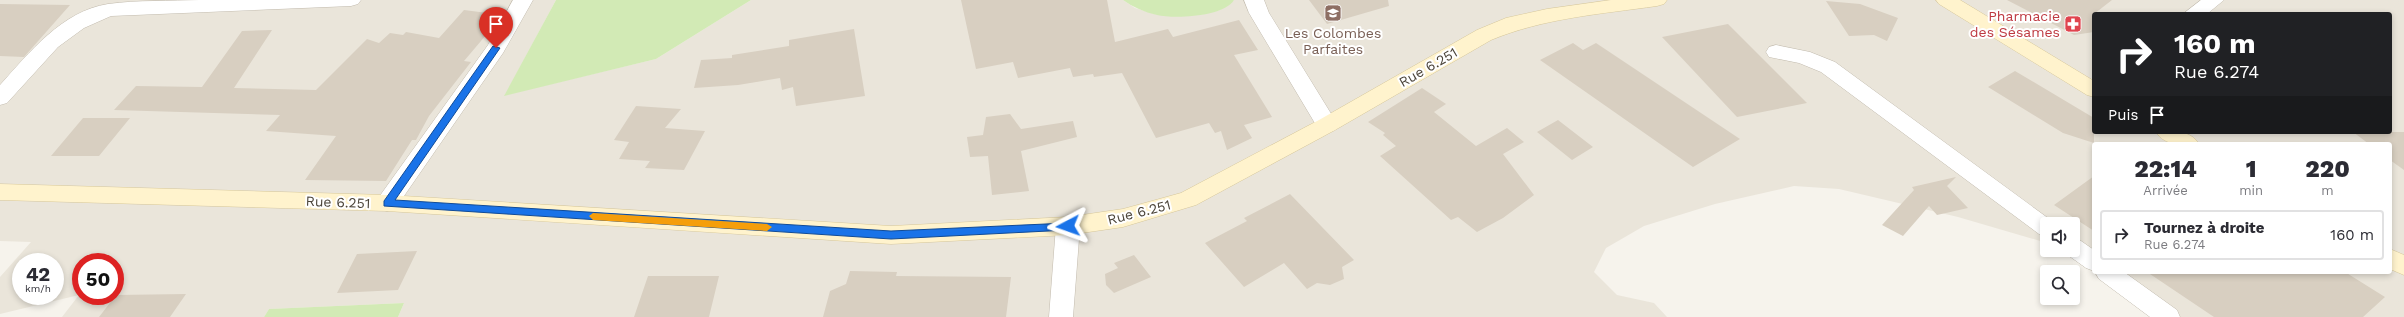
<!DOCTYPE html>
<html lang="fr">
<meta charset="utf-8">
<style>
:root{--surface:#fff;--page:#f2f2f3;--text:#2b2b33;--muted:#7c7c81;--line:#e1e1e2}
body{margin:0;font-family:"Work Sans",sans-serif;background:var(--page);color:var(--text);height:100vh;display:flex;flex-direction:column;font-size:15px;white-space:nowrap}
*{box-sizing:border-box;margin:0}
p{font-size:13px;color:var(--muted)}
.icon{flex:none;width:22px;height:22px;fill:none;stroke:currentColor;stroke-width:2;stroke-linecap:round;stroke-linejoin:round}
.map{position:relative;flex:1;overflow:hidden}
.details{position:absolute;left:2092px;top:142px;width:300px;height:132px;display:flex;flex-direction:column;background:var(--surface);border-radius:4px;box-shadow:0 2px 6px #0003}
.details>*{flex:none}
.top-card{position:absolute;left:2092px;top:12px;width:300px;height:122px;border-radius:4px;box-shadow:0 2px 6px #0003;background:#202124;color:#fff;overflow:hidden}
.tools{position:absolute;left:2040px;top:217px;display:grid;gap:8px}
.tools a{display:grid;place-items:center;width:40px;height:40px;border-radius:4px;background:var(--surface);box-shadow:0 2px 6px #0003;font-size:20px}
.speed{position:absolute;left:12px;top:253px;display:flex;gap:8px;font-size:20px;font-weight:700;text-align:center}
.speed>*{display:grid;place-content:center;width:52px;height:52px;border-radius:50%;background:var(--surface);box-shadow:0 2px 6px #0003;line-height:1}
.speed small{font-size:10px;font-weight:400}
.speed .limit{border:6px solid #d22;background:#fff;color:#111}
.pin{position:absolute;display:grid;place-items:center;width:34px;height:34px;color:#fff;margin:-41px -17px;border-radius:50% 50% 50% 0;rotate:-45deg;box-shadow:0 0 4px #0007}
.pin .icon{rotate:45deg}
.me{position:absolute;width:44px;margin:-22px;rotate:266deg;stroke-linejoin:round;filter:drop-shadow(0 0 3px #0008)}
.turn{display:flex;align-items:center;gap:14px;height:84px;padding:0 16px;font-size:18px}
.turn .icon{width:52px;height:52px;stroke-width:2.5}
.turn b{display:block;font-size:28px;line-height:34px}
.then{display:flex;align-items:center;height:38px;padding:0 16px;background:#0003;gap:8px;font-size:15px}
.eta{display:flex;justify-content:space-evenly;align-items:center;height:68px;text-align:center}
.eta b{font-size:24px;font-weight:800;line-height:28px}
ul{padding:0;list-style:none}
li{display:flex;align-items:center;gap:12px;height:50px;margin:0 8px 6px;padding:0 8px;border:2px solid var(--line);border-radius:4px}
li div{flex:1}
li b{display:block;font-size:15px}
li em{font-style:normal}
.map>svg:first-child{display:block}
.residential{fill:#eae5da;fill-rule:evenodd}
.green{fill:#d2eab5}
.building{fill:#d8cfc1}
.lines{fill:none;stroke-linecap:round;stroke-linejoin:round}
.minor-casing{stroke:#c2bbae;stroke-width:1}
.secondary-casing{stroke:#d6c79b;stroke-width:1}
.minor{fill:#fff;fill-rule:evenodd}
.secondary{fill:#fff3cd;fill-rule:evenodd}
.route{fill:#1a73e8;stroke:#114b97}
.slow{fill:#f59e0b}
.labels{text-anchor:middle;dominant-baseline:central;stroke-width:4;stroke-linejoin:round;paint-order:stroke}
.health-label{font-size:14px;fill:#be3a42;stroke:#fff;text-anchor:end}
.education-label{font-size:14px;fill:#785e54;stroke:#fff}
.street-label{font-size:14px;fill:#4b4439;stroke:#fff}
</style>
<div class="map">
<svg width="2404" height="317" viewBox="0 0 2404 317">
<rect width="100%" height="100%" fill="#f6f3ec"/>
<path class="residential" d="M 0,0 L 556,0 L 505,95 L 656,59 L 751,0 L 1123,0 L 1135,8 L 1158,15 L 1200,15 L 1220,10 L 1234,0 L 2404,0 L 2404,317 L 2161,317 L 2096,272 L 2390,272 L 2390,144 L 2094,144 L 2094,270 L 2073,250 L 2073,224 L 2047,224 L 2047,243 L 1958,217 L 1839,189 L 1794,186 L 1715,204 L 1644,226 L 1606,248 L 1594,272 L 1617,295 L 1654,303 L 1667,317 L 398,317 L 404,303 L 269,309 L 264,317 L 62,317 L 79,295 L 0,314 L 0,277 L 31,242 L 0,241 ZM 2094,14 L 2390,14 L 2390,132 L 2094,132 ZM 21,262 L 55,262 L 55,296 L 21,296 ZM 81,262 L 115,262 L 115,296 L 81,296 Z"/>
<path class="green" d="M 556,0 L 751,0 L 656,59 L 504,96 Z
M 1123,0 L 1234,0 C 1224,17 1174,19 1157,15 C 1144,12 1133,7 1123,0 Z
M 404,303 L 398,317 L 264,317 L 269,309 Z"/>
<path class="building" d="M 961,0 L 1107,0 L 1115,42 L 1168,29 L 1173,37 L 1239,20 L 1258,50 L 1234,55 L 1272,117 L 1244,125 L 1252,138 L 1227,150 L 1221,131 L 1215,133 L 1209,123 L 1156,138 L 1122,73 L 1094,77 L 1093,74 L 1073,77 L 1070,68 L 1018,78 L 1013,62 L 976,69 Z
M 1309,0 L 1388,0 L 1389,6 L 1327,24 Z
M 2007,0 L 2112,0 L 2094,14 L 2094,32 L 2074,35 Z
M 1826,1 L 1860,4 L 1898,18 L 1887,41 L 1874,35 L 1849,36 Z
M 0,4 L 70,5 L 24,57 L 0,56 Z
M 464,10 L 503,15 L 464,61 L 471,62 L 429,116 L 416,140 L 412,140 L 386,181 L 305,180 L 336,136 L 266,131 L 280,115 L 114,110 L 136,86 L 202,87 L 242,31 L 272,30 L 234,88 L 316,90 L 367,39 L 379,43 L 390,33 L 403,35 L 406,32 L 439,38 Z
M 1728,24 L 1807,103 L 1737,117 L 1662,37 Z
M 854,29 L 865,96 L 796,106 L 793,87 L 782,90 L 780,78 L 738,85 L 694,88 L 701,60 L 732,58 L 732,55 L 789,46 L 789,40 Z
M 1573,43 L 1583,50 L 1596,43 L 1740,139 L 1693,167 L 1540,60 Z
M 2015,71 L 2094,118 L 2094,143 L 2063,133 L 1988,87 Z
M 1422,88 L 1446,104 L 1434,112 L 1476,146 L 1507,128 L 1524,142 L 1503,154 L 1534,195 L 1503,218 L 1477,232 L 1458,217 L 1451,220 L 1380,156 L 1396,146 L 1383,135 L 1385,133 L 1368,122 Z
M 636,106 L 681,109 L 665,128 L 705,131 L 684,170 L 645,168 L 650,161 L 619,159 L 629,142 L 614,140 Z
M 1010,114 L 1021,129 L 1073,121 L 1077,137 L 1021,151 L 1029,191 L 992,195 L 988,156 L 970,157 L 967,137 L 983,135 L 986,117 Z
M 83,118 L 130,118 L 99,156 L 51,156 Z
M 1558,120 L 1593,147 L 1572,160 L 1537,132 Z
M 2353,132 L 2404,132 L 2404,170 L 2390,160 L 2390,144 L 2369,144 Z
M 2094,176 L 2094,231 L 2054,205 Z
M 1956,177 L 1947,186 L 1968,208 L 1937,215 L 1929,206 L 1903,236 L 1882,225 L 1914,190 L 1912,187 Z
M 1290,194 L 1354,260 L 1342,267 L 1344,279 L 1330,285 L 1317,283 L 1307,289 L 1284,263 L 1244,287 L 1205,243 L 1247,221 L 1244,218 Z
M 417,251 L 398,290 L 337,293 L 357,254 Z
M 1134,255 L 1151,277 L 1114,293 L 1106,285 L 1105,274 L 1118,268 L 1114,263 Z
M 850,271 L 897,272 L 896,276 L 1011,277 L 1006,317 L 823,317 L 830,291 L 846,284 Z
M 2147,272 L 2345,272 L 2385,297 L 2363,317 L 2214,317 Z
M 648,276 L 719,276 L 709,317 L 634,317 Z
M 186,294 L 170,317 L 99,317 L 116,295 Z"/>
<g class="lines">
<g class="minor-casing">
<path id="minor" d="M 200,0 L 361,0 L 358,4 L 351,6 L 111,16 L 84,28 L 58,47 L 7,103 L 0,105 L 0,85 C 29,53 62,11 108,4 C 138,0 170,1 200,0 Z
M 513,0 L 533,0 L 503,53 L 395,209 L 387,211 L 379,209 L 376,203 L 379,197 L 488,45 Z
M 1244,0 L 1264,0 L 1269,13 L 1338,125 L 1335,130 L 1327,133 L 1319,130 L 1249,13 Z
M 2201,0 L 2224,0 L 2207,14 L 2183,14 Z
M 1776,45 L 1810,52 L 1835,62 L 2056,224 L 2047,224 L 2047,237 L 2039,234 L 1821,72 L 1799,63 L 1769,57 L 1766,52 L 1769,47 Z
M 1068,217 L 1076,220 L 1080,226 L 1073,317 L 1049,317 L 1056,226 L 1060,220 Z
M 2073,238 L 2081,241 L 2094,250 L 2094,271 L 2086,268 L 2065,253 L 2063,250 L 2073,250 Z
M 2095,272 L 2124,272 L 2177,310 L 2180,317 L 2150,317 L 2099,279 Z"/>
</g>
<g class="secondary-casing">
<path id="secondary" d="M 1611,0 L 1667,0 L 1664,4 L 1657,6 C 1601,14 1544,18 1491,40 L 1335,130 L 1196,205 L 1123,227 L 1068,235 L 891,244 L 387,211 L 0,200 L 0,184 L 387,195 L 891,226 L 1068,217 L 1123,209 L 1181,193 L 1319,120 L 1477,30 L 1506,18 L 1547,9 Z
M 1936,0 L 1960,0 L 2094,81 L 2094,97 L 2087,95 L 1939,4 Z
M 2156,132 C 2172,132 2190,129 2199,144 C 2183,144 2165,147 2156,132 Z
M 2390,249 L 2404,255 L 2404,275 L 2390,269 Z"/>
</g>
<use href="#minor" class="minor"/>
<use href="#secondary" class="secondary"/>
</g>
<path class="route" d="M 493,46 L 500,48 L 395,200 L 891,231 L 1068,223 L 1073,226 L 1068,230 L 891,239 L 384,206 L 384,201 Z"/>
<path class="slow" d="M 593,213 L 767,224 L 772,227 L 767,231 L 593,220 L 589,216 Z"/>
<defs>
<g id="school-square" transform="scale(0.9)"><rect x="-9" y="-9" width="18" height="18" rx="4" fill="#8d6e63" stroke="#fff"/><path d="M0-5L7-2L0 1L-7-2ZM-4 1L0 2.5L4 1V4Q0 6-4 4Z" fill="#fff"/></g>
<g id="pharmacy-square" transform="scale(0.9)"><rect x="-9" y="-9" width="18" height="18" rx="4" fill="#e0444e" stroke="#fff"/><path d="M-2-6h4v4h4v4h-4v4h-4v-4h-4v-4h4Z" fill="#fff"/></g>
</defs>
<g fill-rule="evenodd">
<use href="#school-square" x="1333" y="13"/>
<use href="#pharmacy-square" x="2073" y="24"/>
</g>
<g class="labels">
<g class="health-label">
<text x="2060" y="16">Pharmacie<tspan x="2060" dy="16">des Sésames</tspan></text>
</g>
<g class="education-label">
<text x="1333" y="33">Les Colombes<tspan x="1333" dy="16">Parfaites</tspan></text>
</g>
<g class="street-label">
<text transform="translate(1428 67) rotate(-30)">Rue 6.251</text>
<text transform="translate(338 202) rotate(2)">Rue 6.251</text>
<text transform="translate(1139 212) rotate(-14)">Rue 6.251</text>
</g>
</g>
</svg>
<div class="tools">
<a><svg class="icon" aria-label="sound" viewBox="0 0 24 24"><path d="M4 9h4l5-4v14l-5-4H4zM17 9q2 3 0 6"/></svg></a>
<a><svg class="icon" aria-label="search" viewBox="0 0 24 24"><circle cx="10" cy="10" r="6"/><path d="M15 15l6 6"/></svg></a>
</div>
<div class="speed"><div>42<small>km/h</small></div><div class="limit">50</div></div>
<div class="pin" style="left:496px;top:48px;background:#d93025"><svg class="icon" aria-label="arrive" viewBox="0 0 24 24"><path d="M6 21V4h12l-3 4 3 4H6"/></svg></div>
<svg class="me" style="left:1068px;top:226px" viewBox="-20 -20 40 40"><path d="M0-17L14 15 0 8-14 15z" fill="#1a73e8" stroke="#fff" stroke-width="4"/></svg>
<div class="top-card">
<div class="turn"><svg class="icon" aria-label="right" viewBox="0 0 24 24"><path d="M7 20v-9h11M14 6l5 5-5 5"/></svg><div><b>160 m</b>Rue 6.274</div></div>
<div class="then">Puis<svg class="icon" aria-label="arrive" viewBox="0 0 24 24"><path d="M6 21V4h12l-3 4 3 4H6"/></svg></div>
</div>
<section class="details">
<div class="eta">
<div><b>22:14</b><p>Arrivée</p></div>
<div><b>1</b><p>min</p></div>
<div><b>220</b><p>m</p></div>
</div>
<ul>
<li><svg class="icon" aria-label="right" viewBox="0 0 24 24"><path d="M7 20v-9h11M14 6l5 5-5 5"/></svg><div><b>Tournez à droite</b><p>Rue 6.274</p></div><em>160 m</em></li>
</ul>
</section>
</div>
